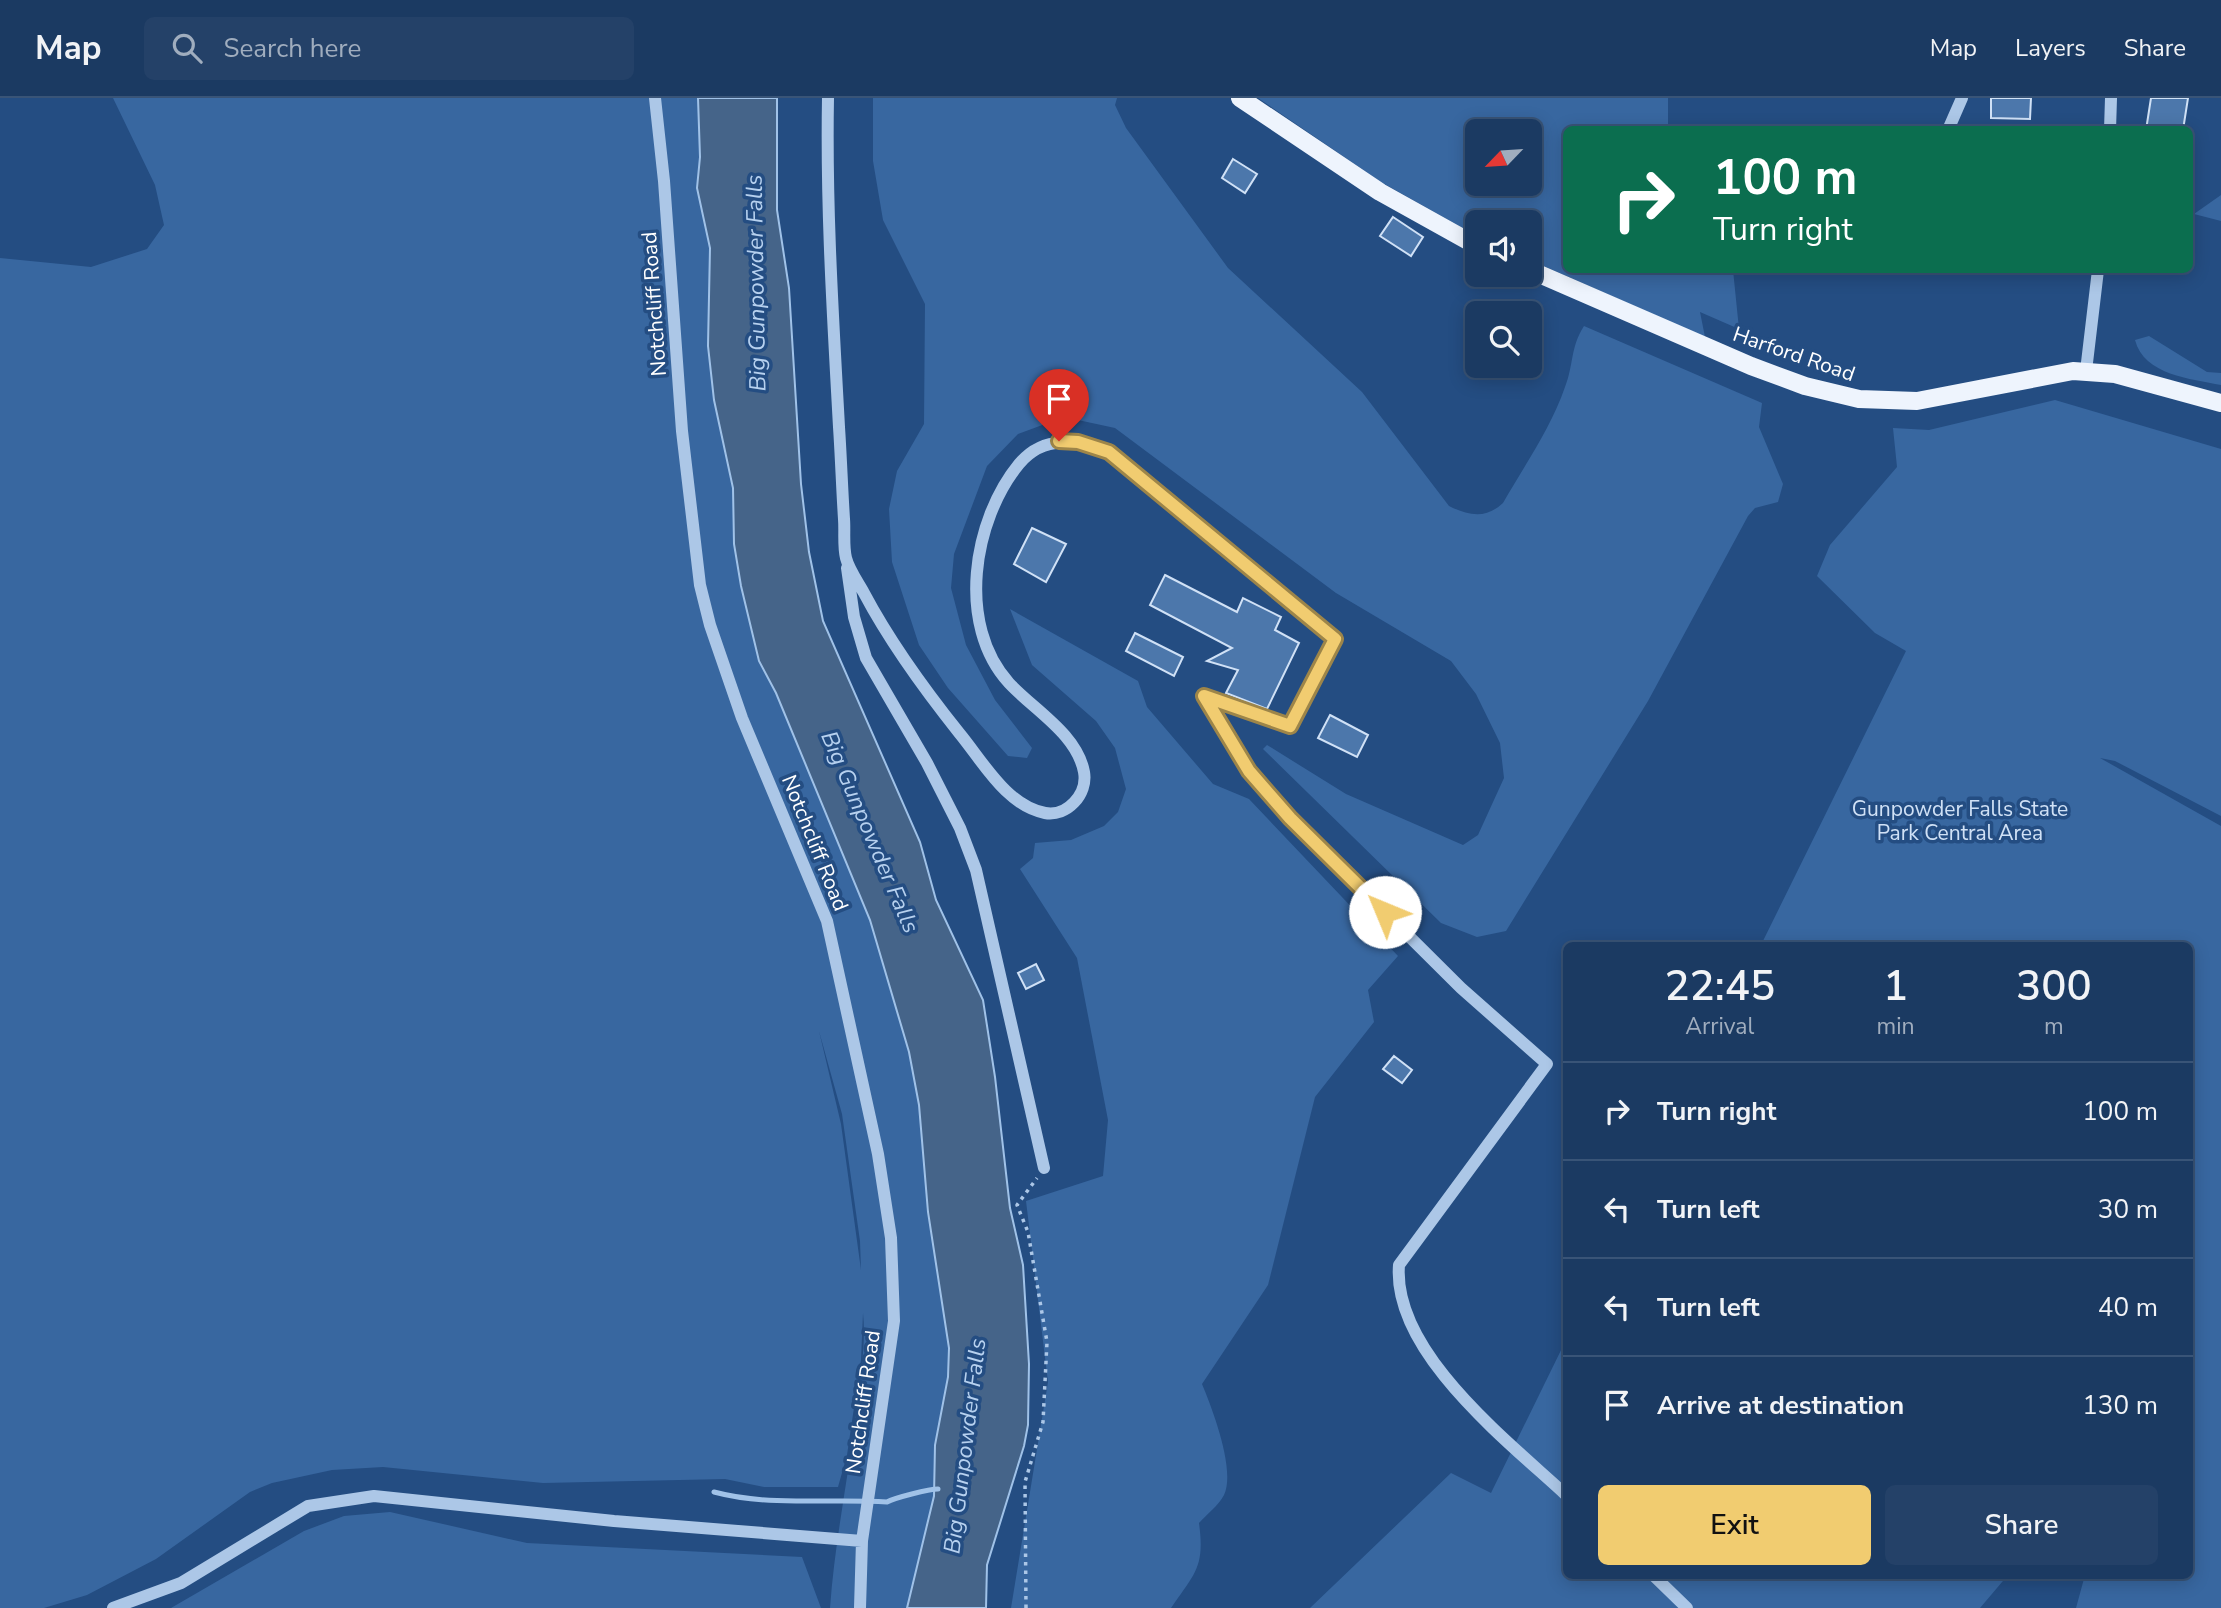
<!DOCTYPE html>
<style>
:root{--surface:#1b3a62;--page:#244168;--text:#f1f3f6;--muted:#a0adbe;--line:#395477;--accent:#f1cc70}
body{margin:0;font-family:"Nunito Sans",sans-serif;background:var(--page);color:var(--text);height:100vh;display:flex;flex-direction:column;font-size:26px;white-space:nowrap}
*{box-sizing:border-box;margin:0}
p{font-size:23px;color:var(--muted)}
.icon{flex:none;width:38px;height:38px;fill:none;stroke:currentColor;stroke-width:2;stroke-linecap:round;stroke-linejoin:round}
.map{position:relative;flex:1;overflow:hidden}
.drawer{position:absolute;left:1563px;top:844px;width:630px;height:637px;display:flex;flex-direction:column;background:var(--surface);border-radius:10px;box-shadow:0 4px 18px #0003,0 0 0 2px var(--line)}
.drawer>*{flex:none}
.banner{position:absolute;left:1563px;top:28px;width:630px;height:147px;border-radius:10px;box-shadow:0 4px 18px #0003,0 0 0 2px var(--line);background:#0b6e4f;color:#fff;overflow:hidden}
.needle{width:46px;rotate:245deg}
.tools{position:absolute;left:1465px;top:21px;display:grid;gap:14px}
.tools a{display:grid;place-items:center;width:77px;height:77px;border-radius:10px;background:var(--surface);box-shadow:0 4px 18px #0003,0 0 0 2px var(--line);font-size:35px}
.pin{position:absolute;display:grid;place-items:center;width:60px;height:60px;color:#fff;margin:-72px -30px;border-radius:50% 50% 50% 0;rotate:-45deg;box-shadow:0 0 7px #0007}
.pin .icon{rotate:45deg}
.me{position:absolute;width:77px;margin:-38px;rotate:315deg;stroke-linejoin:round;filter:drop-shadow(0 0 5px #0008)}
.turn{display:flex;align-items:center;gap:24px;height:147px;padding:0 35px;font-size:32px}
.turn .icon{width:91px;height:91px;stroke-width:2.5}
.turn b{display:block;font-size:49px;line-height:60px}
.eta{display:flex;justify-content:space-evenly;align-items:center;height:119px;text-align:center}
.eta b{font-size:42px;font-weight:600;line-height:49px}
.action{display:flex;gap:14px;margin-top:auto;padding:14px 35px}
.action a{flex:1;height:80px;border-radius:10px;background:var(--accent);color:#111;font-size:28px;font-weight:600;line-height:80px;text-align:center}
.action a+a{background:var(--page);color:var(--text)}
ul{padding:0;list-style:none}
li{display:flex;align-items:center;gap:21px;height:98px;padding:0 35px;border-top:2px solid var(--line)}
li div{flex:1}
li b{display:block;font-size:26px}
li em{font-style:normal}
header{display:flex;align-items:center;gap:42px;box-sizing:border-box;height:98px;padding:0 35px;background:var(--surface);border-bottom:2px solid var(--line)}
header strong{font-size:33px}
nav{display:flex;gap:38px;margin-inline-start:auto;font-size:24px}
.search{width:490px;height:63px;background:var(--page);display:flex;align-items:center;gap:18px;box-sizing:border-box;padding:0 24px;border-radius:10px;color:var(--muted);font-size:26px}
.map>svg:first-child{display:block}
.green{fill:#3867a0;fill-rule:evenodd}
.water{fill:#456489;stroke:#a0c2e8;stroke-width:2}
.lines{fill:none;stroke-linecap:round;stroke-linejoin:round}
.stream{stroke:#a0c2e8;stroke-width:5}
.building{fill:#4c77ab;stroke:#d0e1f6;stroke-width:2}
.path{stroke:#acc7e7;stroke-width:3.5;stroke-dasharray:3.5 5;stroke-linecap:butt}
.minor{stroke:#acc7e7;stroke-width:12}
.major{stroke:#eef4fd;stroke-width:18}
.route-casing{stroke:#9d8549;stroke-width:18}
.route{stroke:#f1cc70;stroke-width:12}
.labels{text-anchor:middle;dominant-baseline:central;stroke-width:7;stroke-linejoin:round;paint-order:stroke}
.street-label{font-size:21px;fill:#fff;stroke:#244d82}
.park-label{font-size:21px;fill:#d0e1f6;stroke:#244d82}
.water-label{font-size:23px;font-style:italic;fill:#b7d1ef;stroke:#244d82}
</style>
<header>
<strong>Map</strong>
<div class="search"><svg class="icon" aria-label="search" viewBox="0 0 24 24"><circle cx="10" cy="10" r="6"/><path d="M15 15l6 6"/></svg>Search here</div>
<nav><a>Map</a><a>Layers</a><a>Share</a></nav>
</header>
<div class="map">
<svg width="2221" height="1510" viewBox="0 0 2221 1510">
<rect width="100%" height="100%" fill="#244d82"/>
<path class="green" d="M 113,0 L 777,0 L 777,112 L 789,190 L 801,386 L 809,454 L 823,523 L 920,744 L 936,802 L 983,902 L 995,979 L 1010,1110 L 1023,1167 L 1029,1266 L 1028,1327 L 1024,1348 L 987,1467 L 986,1510 L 830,1510 C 835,1440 850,1371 858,1301 C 861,1273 866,1244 863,1215 L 861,1262 L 847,1357 L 838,1389 L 764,1389 L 725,1381 L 543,1385 L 383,1369 L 332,1372 L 272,1385 L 250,1394 L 156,1461 L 87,1497 L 44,1510 L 0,1510 L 0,160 L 91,169 L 147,151 L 164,127 L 155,87 ZM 819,933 L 842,1016 L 860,1143 L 861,1172 L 841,1026 Z
M 873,0 L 1117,0 L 1115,7 L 1126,30 L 1228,170 L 1362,294 L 1449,408 C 1469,418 1486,421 1503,405 C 1524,368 1551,330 1565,289 C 1574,266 1570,250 1584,228 L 1762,305 L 1759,329 L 1783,386 L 1778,404 L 1755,410 L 1748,418 L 1648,603 L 1506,833 L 1477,839 L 1441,825 L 1263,651 L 1267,647 L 1346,696 L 1463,747 L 1478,737 L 1504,680 L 1500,645 L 1476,596 L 1451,563 L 1336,495 L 1115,330 L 1064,319 L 1018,336 L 987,368 L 954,456 L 951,490 L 966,547 L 995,602 L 1032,650 L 1027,660 L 1008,658 L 948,590 L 919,547 L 892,464 L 889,411 L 897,373 L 924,326 L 925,206 L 883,122 L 873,63 Z
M 1258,0 L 1668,0 L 1668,31 L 1566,32 L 1566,172 L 1733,172 L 1739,231 L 1700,214 L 1705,239 L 1530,162 L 1530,124 L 1477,124 L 1477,138 L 1381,84 ZM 1477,33 L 1530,33 L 1530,86 L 1477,86 Z
M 2221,97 L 2221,123 L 2194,116 Z
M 2149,238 L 2207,274 L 2221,275 L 2221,287 C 2191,281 2144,277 2135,242 Z
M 2055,302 L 2221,351 L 2221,718 L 2115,663 L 2100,660 L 2221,728 L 2221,1510 L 2076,1510 L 2085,1477 L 2189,1477 L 2189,847 L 1761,847 L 1906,553 L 1875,535 L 1817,478 L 1830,447 L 1897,369 L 1893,330 L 1929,332 Z
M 1010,511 L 1138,583 L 1147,609 L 1213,686 L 1249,701 L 1398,858 L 1368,892 L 1374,924 L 1315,999 L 1268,1187 L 1202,1286 C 1212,1310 1236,1372 1224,1397 C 1219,1407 1206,1417 1199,1425 C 1205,1469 1195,1475 1171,1510 L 1011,1510 L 1048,1284 L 1026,1103 L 1103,1078 L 1108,1022 L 1077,860 L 1020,771 L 1033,760 L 1035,745 L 1071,742 L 1104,728 L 1118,714 L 1126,691 L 1115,650 L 1096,623 L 1032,567 Z
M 1566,1242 L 1566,1477 L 2008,1477 L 1980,1510 L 1310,1510 L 1451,1375 L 1491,1395 Z
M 390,1414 L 527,1445 L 802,1459 L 821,1510 L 171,1510 L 304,1433 L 344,1418 Z"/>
<path class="water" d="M 698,0 L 777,0 L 777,112 L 789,190 L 801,386 L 809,454 L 823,523 L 920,744 L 936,802 L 983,902 L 995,979 L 1010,1110 L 1023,1167 L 1029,1266 L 1028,1327 L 1024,1348 L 987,1467 L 986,1510 L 907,1510 L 934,1398 L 935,1347 L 948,1279 L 949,1250 L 928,1114 L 919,1007 L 909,954 L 870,822 L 776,595 L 759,563 L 741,488 L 734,446 L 733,390 L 714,302 L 708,248 L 710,150 L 697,90 L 700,59 Z"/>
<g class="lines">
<path class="stream" d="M 714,1394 C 770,1409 829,1400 887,1404 C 894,1400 929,1391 938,1391"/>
</g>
<path class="building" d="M 1991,0 L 2031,0 L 2030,21 L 1991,20 Z
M 2151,0 L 2188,0 L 2183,32 L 2146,32 Z
M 1233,61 L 1257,76 L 1245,95 L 1222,80 Z
M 1393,119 L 1423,139 L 1411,158 L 1380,138 Z
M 1032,430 L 1066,446 L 1046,484 L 1014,466 Z
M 1165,477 L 1237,514 L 1243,500 L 1281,519 L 1275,532 L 1299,545 L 1267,611 L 1226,595 L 1238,572 L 1207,563 L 1232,550 L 1150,507 Z
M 1135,535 L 1183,559 L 1174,578 L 1126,553 Z
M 1330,617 L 1368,637 L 1357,659 L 1318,640 Z
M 1036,866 L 1044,882 L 1026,891 L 1018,875 Z
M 1394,958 L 1412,972 L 1402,985 L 1383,971 Z"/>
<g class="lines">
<path class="path" d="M 1026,1510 L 1025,1384 L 1043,1324 L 1047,1244 L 1028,1134 L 1017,1107 L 1037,1080"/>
<path class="minor" d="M 655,0 L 664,83 L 682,333 L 700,487 L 710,527 L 742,620 L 827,823 L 878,1056 L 891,1140 L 894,1223 L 862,1443 L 860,1510
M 828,0 C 826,110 833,219 839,329 C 841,359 842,390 844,421 C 845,433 843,448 846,460 C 849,472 858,484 864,495 C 891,546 924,591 960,636 C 983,664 1007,708 1045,715 C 1067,719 1088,696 1084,674 C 1077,636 1034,612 1009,585 C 956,527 973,422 1019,366 C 1045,335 1076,344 1109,354 L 1334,541 L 1290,628 L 1204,598 L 1232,640 L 1249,673 L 1290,720 L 1461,890 L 1547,966 L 1399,1167 C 1392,1254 1508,1343 1566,1397
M 1948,32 L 1962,0
M 2110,32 L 2111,0
M 2086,273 L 2098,172
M 847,470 L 854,519 L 866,560 L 927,665 L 960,730 L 976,772 L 1044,1070
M 1653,1477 L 1687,1510
M 113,1510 L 181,1485 L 308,1408 L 374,1398 L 614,1423 L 862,1443"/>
<path class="major" d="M 1240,0 L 1380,94 L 1477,148
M 1530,172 L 1751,268 L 1805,288 L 1859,301 L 1917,303 L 2073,273 L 2115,276 L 2221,305"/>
</g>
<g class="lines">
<g class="route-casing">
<path id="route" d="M 1059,343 L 1078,344 L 1109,354 L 1335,541 L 1290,628 L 1204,598 L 1249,673 L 1290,720 L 1385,814"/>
</g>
<use href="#route" class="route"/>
</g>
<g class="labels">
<g class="street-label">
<text transform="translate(654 206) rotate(-94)">Notchcliff Road</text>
<text transform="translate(1794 256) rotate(19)">Harford Road</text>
<text transform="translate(815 745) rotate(68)">Notchcliff Road</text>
<text transform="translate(863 1304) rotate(-82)">Notchcliff Road</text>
</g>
<g class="park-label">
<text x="1960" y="711">Gunpowder Falls State<tspan x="1960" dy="24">Park Central Area</tspan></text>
</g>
<g class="water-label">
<text transform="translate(756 185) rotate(-91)">Big Gunpowder Falls</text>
<text transform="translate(870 734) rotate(67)">Big Gunpowder Falls</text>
<text transform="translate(965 1348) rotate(-83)">Big Gunpowder Falls</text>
</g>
</g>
</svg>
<div class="tools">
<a><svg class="needle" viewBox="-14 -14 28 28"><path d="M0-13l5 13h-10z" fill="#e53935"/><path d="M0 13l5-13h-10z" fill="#a0adbe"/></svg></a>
<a><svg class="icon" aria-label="sound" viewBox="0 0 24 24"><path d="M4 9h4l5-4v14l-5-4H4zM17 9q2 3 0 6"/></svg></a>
<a><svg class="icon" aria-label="search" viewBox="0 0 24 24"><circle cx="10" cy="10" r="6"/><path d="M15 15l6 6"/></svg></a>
</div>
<div class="pin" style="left:1059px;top:343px;background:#d93025"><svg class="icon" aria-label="arrive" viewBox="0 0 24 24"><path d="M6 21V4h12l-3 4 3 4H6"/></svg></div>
<svg class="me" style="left:1385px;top:814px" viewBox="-20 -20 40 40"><circle r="19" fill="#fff"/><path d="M0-13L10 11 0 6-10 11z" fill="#f1cc70"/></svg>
<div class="banner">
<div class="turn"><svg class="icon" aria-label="right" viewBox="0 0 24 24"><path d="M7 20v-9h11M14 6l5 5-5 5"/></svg><div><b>100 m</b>Turn right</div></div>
</div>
<section class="drawer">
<div class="eta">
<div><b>22:45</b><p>Arrival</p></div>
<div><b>1</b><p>min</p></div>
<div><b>300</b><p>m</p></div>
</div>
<ul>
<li><svg class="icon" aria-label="right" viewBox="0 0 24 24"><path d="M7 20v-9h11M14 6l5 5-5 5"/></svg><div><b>Turn right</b></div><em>100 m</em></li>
<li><svg class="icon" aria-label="left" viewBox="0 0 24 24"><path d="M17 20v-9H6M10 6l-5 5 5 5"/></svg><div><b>Turn left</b></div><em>30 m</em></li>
<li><svg class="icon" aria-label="left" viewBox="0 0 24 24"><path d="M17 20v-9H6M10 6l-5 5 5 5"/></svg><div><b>Turn left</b></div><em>40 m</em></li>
<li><svg class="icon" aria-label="arrive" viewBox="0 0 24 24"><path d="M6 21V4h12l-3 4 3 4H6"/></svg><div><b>Arrive at destination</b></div><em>130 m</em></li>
</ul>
<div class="action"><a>Exit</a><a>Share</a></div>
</section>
</div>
